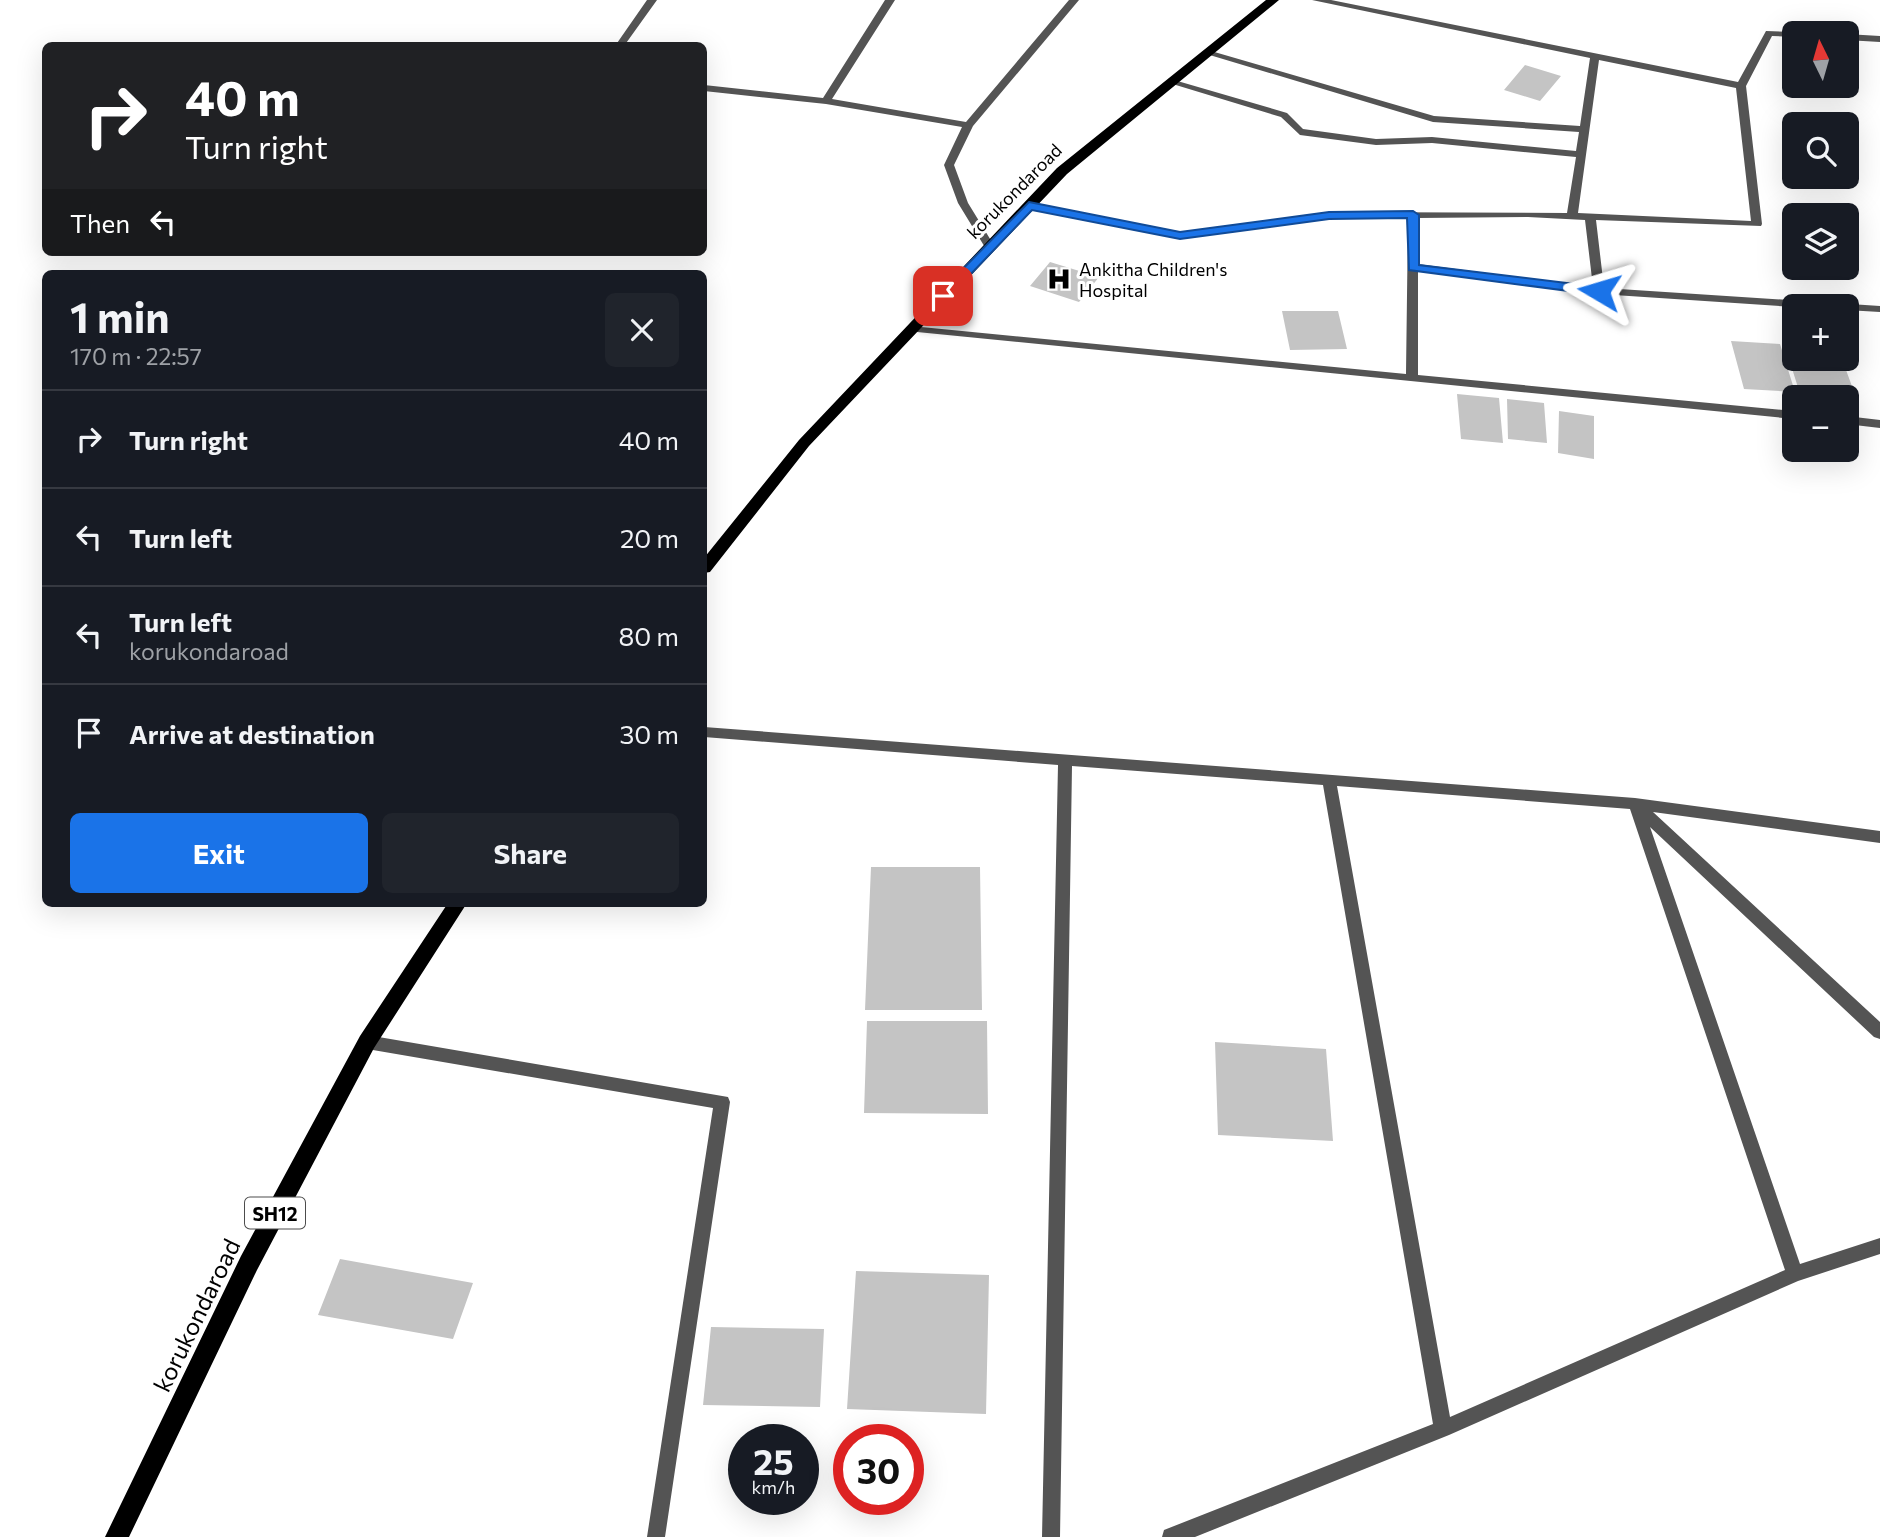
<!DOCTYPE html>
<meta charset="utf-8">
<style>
:root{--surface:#171b24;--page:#20242c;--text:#f1f3f6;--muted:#9ea1a6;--line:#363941;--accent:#1a73e8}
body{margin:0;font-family:Commissioner,sans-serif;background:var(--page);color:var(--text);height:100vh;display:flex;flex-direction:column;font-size:26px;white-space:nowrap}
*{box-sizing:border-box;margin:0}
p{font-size:23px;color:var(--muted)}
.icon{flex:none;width:38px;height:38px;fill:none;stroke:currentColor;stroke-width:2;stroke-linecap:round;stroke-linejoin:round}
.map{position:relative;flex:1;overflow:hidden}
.sheet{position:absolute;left:42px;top:270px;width:665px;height:637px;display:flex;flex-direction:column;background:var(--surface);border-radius:10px;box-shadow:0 7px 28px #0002}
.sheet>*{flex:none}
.banner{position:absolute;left:42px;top:42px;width:665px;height:214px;border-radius:10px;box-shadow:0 7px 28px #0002;background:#202124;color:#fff;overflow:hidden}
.needle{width:46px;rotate:355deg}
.buttons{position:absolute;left:1782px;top:21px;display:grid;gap:14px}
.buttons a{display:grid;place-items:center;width:77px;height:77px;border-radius:10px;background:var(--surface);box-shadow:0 7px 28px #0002;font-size:35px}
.speed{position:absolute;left:728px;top:1424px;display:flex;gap:14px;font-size:35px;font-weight:700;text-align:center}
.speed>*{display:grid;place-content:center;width:91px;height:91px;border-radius:50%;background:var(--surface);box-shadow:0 7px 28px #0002;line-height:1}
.speed small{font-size:18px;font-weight:400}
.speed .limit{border:10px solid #d22;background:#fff;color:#111}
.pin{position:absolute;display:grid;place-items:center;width:60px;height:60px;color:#fff;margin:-30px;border-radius:14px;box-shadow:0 4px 10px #0006}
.me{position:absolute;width:77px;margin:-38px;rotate:277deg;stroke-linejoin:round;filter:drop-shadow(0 0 5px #0008)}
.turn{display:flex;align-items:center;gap:24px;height:147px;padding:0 28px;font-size:32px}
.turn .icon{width:91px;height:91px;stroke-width:2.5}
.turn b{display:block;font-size:49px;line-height:60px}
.then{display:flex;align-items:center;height:66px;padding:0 28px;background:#0003;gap:14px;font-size:26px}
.round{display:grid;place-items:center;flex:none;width:74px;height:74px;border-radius:10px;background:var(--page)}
.summary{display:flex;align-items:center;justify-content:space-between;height:119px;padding:0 28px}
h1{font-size:42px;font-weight:700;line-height:52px}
.action{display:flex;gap:14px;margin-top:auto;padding:14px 28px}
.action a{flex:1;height:80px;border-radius:10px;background:var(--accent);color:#fff;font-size:28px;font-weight:700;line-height:80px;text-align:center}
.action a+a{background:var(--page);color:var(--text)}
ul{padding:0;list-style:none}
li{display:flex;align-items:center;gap:21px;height:98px;padding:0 28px;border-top:2px solid var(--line)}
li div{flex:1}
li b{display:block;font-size:26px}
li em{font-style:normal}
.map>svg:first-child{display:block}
.building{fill:#c4c4c4}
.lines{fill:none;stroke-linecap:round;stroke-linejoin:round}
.minor{fill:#545454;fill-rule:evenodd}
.primary{fill:#000;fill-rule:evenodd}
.route{fill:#1a73e8;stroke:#114b97;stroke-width:2}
.labels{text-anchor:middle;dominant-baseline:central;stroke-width:6;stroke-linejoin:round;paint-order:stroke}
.far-street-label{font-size:18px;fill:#000;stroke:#fff}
.far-poi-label{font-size:18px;fill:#000;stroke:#fff;text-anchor:start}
.shield{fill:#fff;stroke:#4c4c4c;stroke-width:2}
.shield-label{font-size:19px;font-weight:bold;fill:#000}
.near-street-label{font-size:24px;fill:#000;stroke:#fff}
</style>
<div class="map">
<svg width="1880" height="1537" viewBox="0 0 1880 1537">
<rect width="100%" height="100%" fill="#fff"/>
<path class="building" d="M 1525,65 L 1561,76 L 1540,101 L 1504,90 Z
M 1050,262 L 1099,277 L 1079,302 L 1030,286 Z
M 1282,311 L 1338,311 L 1347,349 L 1290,350 Z
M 1731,341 L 1780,344 L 1795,392 L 1744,389 Z
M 1784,343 L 1794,343 L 1794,359 L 1842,359 L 1857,400 L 1801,397 Z
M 1457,394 L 1499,398 L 1503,443 L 1461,439 Z
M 1507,399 L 1544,403 L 1547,443 L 1508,439 Z
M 1559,411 L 1594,416 L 1594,459 L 1558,453 Z
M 871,867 L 980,867 L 982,1010 L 865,1010 Z
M 867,1021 L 987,1021 L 988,1114 L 864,1113 Z
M 1215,1042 L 1326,1049 L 1333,1141 L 1218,1135 Z
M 340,1259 L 473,1283 L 453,1339 L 318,1315 Z
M 856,1271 L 989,1275 L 986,1414 L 847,1409 Z
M 711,1327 L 824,1329 L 820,1407 L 703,1405 Z"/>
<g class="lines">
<path class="minor" d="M 647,0 L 657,0 L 624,46 L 615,46 Z
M 885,0 L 895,0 L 832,99 L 966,122 L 1069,0 L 1079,0 L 973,126 L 954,165 L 968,203 L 995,247 L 994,249 L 986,249 L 958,203 L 944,165 L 962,127 L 826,104 L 704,91 L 704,85 L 823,98 Z
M 1312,0 L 1331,0 L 1738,82 L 1766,31 L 1797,32 L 1794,33 L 1794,37 L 1772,36 L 1746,86 L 1762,224 L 1761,226 L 1596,220 L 1604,288 L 1880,306 L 1880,312 L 1846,310 L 1846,306 L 1794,307 L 1599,294 L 1418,271 L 1418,375 L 1794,411 L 1794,419 L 907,331 L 907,327 L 911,326 L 1406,374 L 1408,218 L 1329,218 L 1179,239 L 1029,209 L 1024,206 L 1029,203 L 1179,233 L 1329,212 L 1567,213 L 1576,157 L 1432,143 L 1376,145 L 1300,135 L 1281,117 L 1166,82 L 1174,80 L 1287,113 L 1303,129 L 1376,139 L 1432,137 L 1576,151 L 1579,132 L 1433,122 L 1203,53 L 1211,51 L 1434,116 L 1580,126 L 1590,58 ZM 1599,60 L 1736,88 L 1751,221 L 1578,213 ZM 1528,217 L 1585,220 L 1593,287 L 1418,264 L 1418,218 Z
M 1846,34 L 1880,36 L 1880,42 L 1846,40 Z
M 1846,416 L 1880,420 L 1880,428 L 1846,424 Z
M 704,727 L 1635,798 L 1880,831 L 1880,843 L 1653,812 L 1880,1022 L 1880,1039 L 1874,1037 L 1650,827 L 1800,1264 L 1880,1238 L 1880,1254 L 1798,1281 L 1449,1435 L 1195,1537 L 1162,1537 L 1164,1530 L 1433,1424 L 1323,785 L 1072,766 L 1060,1537 L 1042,1537 L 1058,765 L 704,737 ZM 1337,786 L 1630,809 L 1785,1270 L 1450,1417 Z
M 367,1035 L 728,1097 L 730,1102 L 665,1537 L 647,1537 L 713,1108 L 367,1049 L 361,1047 L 359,1042 L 361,1037 Z"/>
<path class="primary" d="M 1266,0 L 1279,0 L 1067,174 L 809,446 L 710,572 L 704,573 L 704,558 L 799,440 L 1057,168 Z
M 448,903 L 467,903 L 374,1048 L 257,1270 L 129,1537 L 105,1537 L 241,1256 L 360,1036 Z"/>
</g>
<path class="route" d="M 1029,202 L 1180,232 L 1329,212 L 1413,211 L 1419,215 L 1419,265 L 1599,287 L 1605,291 L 1599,295 L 1409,270 L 1407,218 L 1329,219 L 1180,239 L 1032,210 L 947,299 L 938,299 L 938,294 Z"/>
<defs>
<g id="hospital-bare" transform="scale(1.89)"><path d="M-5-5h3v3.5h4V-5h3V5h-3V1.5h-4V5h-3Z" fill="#000" stroke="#fff" stroke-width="2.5" paint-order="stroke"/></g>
</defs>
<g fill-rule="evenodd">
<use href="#hospital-bare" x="1059" y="279"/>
</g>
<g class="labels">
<g class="far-street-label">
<text transform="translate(1014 191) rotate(-45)">korukondaroad</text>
</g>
<g class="far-poi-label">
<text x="1079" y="269">Ankitha Children's<tspan x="1079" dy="21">Hospital</tspan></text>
</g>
<rect class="shield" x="245" y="1197.5" width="60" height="31" rx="5"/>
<g class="shield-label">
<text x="275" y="1213">SH12</text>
</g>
<g class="near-street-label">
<text transform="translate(196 1315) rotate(-64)">korukondaroad</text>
</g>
</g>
</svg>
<div class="buttons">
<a><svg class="needle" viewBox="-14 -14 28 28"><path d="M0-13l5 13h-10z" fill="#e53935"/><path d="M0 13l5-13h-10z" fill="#9ea1a6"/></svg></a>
<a><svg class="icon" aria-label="search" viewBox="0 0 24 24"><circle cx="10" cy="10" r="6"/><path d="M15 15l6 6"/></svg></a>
<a><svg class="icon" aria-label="layers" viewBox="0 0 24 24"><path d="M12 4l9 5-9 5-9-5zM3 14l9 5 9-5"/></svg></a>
<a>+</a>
<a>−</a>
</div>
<div class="speed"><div>25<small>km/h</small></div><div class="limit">30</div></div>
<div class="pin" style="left:943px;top:296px;background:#d93025"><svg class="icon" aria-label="arrive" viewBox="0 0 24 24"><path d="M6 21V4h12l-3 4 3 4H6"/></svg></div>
<svg class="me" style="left:1599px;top:291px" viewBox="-20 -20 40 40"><path d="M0-17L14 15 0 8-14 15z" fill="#1a73e8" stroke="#fff" stroke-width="4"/></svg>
<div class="banner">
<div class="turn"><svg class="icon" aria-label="right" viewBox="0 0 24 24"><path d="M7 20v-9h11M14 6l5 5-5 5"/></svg><div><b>40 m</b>Turn right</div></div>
<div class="then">Then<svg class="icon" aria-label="left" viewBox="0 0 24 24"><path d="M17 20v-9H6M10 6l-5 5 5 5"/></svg></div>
</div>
<section class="sheet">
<div class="summary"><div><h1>1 min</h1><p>170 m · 22:57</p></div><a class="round"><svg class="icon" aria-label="close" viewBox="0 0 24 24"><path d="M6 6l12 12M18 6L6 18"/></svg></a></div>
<ul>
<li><svg class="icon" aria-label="right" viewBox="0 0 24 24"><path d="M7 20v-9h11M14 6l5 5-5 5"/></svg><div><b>Turn right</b></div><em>40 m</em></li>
<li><svg class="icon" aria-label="left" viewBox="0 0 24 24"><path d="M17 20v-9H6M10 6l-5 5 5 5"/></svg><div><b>Turn left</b></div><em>20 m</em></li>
<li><svg class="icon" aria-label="left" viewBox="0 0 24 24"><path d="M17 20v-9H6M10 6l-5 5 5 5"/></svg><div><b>Turn left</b><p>korukondaroad</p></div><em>80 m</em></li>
<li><svg class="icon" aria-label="arrive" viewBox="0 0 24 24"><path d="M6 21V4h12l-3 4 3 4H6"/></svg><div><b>Arrive at destination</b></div><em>30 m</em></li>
</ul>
<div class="action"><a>Exit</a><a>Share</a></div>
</section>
</div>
